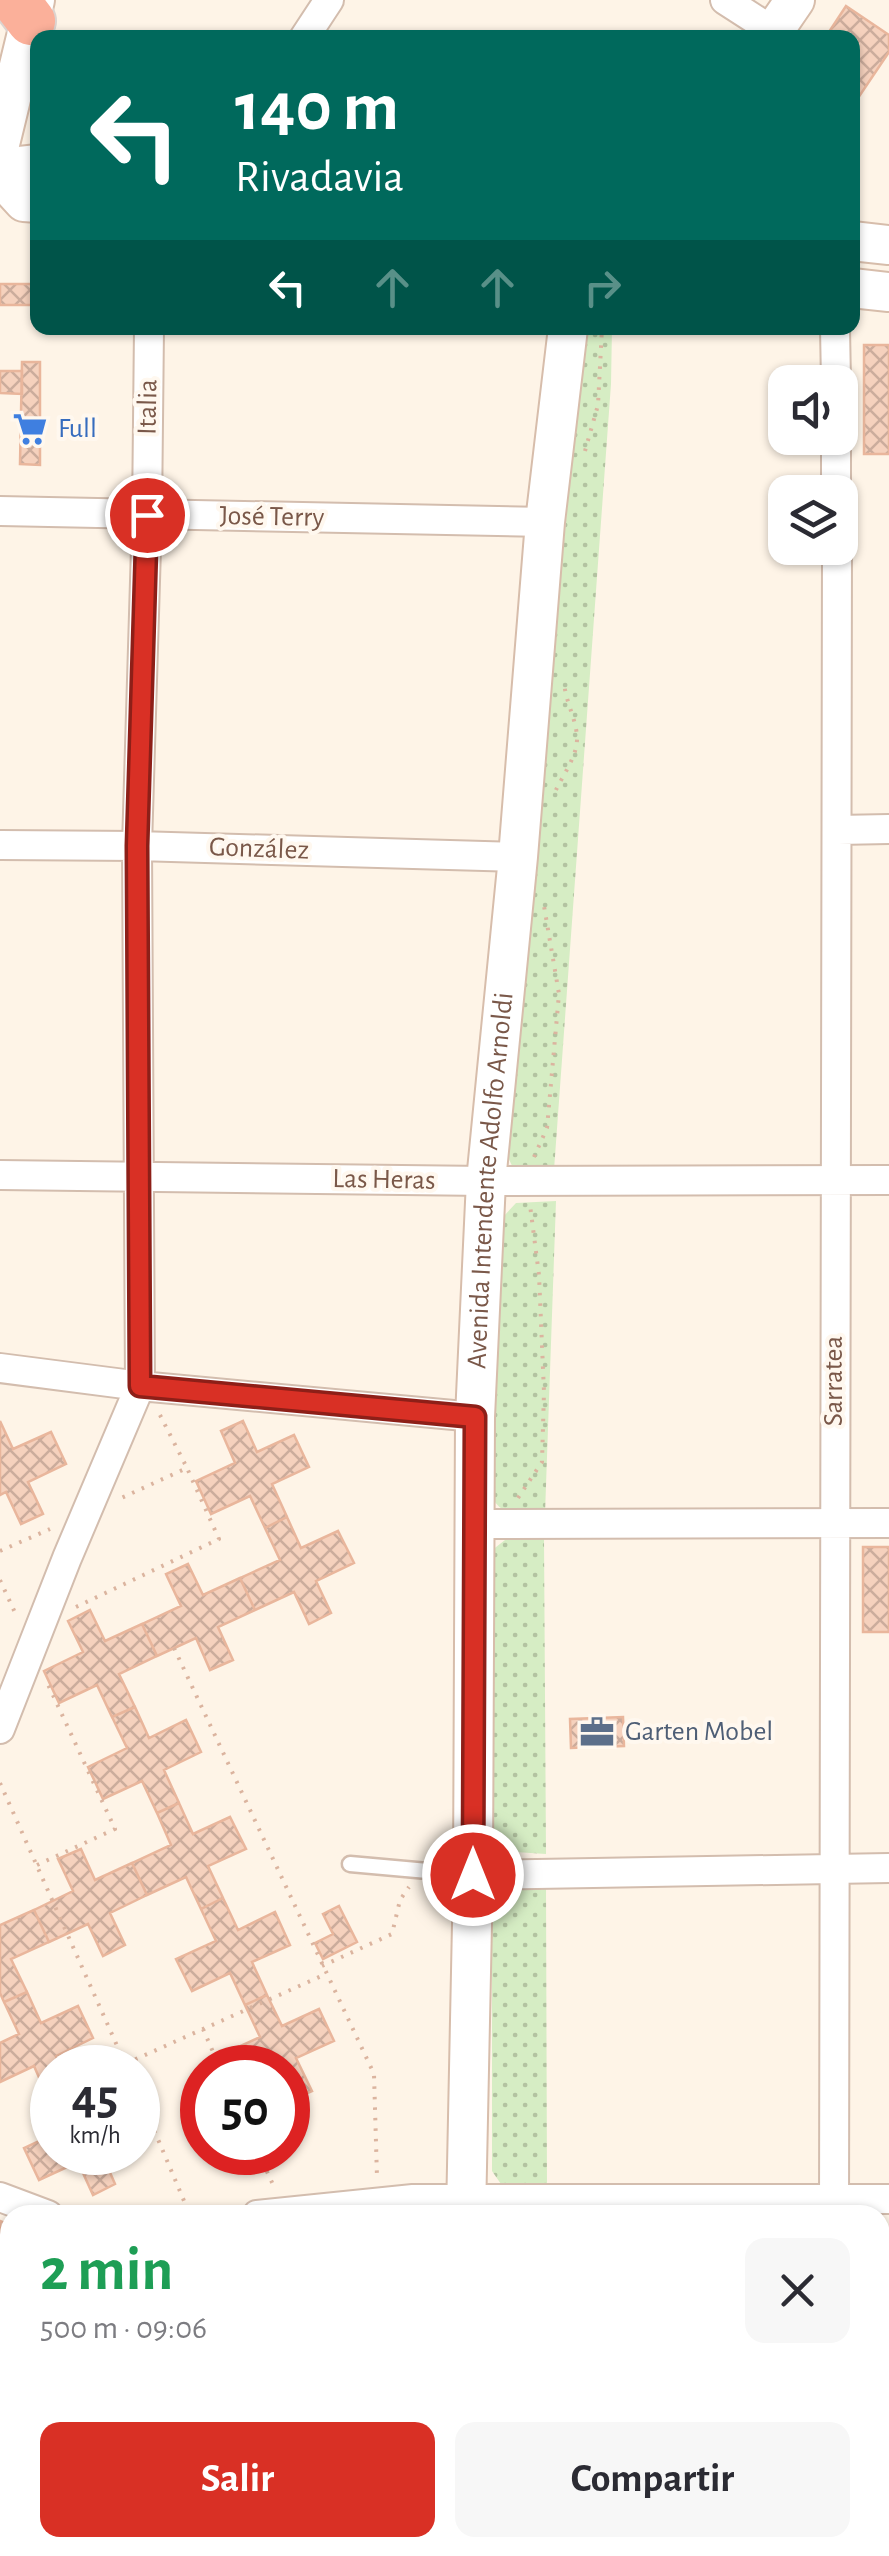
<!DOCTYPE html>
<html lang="es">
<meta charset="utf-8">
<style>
:root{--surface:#fff;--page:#f7f7f7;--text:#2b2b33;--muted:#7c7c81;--accent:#d93025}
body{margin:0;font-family:"Alegreya Sans",sans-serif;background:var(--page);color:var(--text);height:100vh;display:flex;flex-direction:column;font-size:38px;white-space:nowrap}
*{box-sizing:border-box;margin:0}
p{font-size:32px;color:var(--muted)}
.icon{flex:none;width:55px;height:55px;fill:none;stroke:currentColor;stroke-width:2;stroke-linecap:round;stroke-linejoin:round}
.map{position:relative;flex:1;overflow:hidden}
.drawer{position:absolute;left:0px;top:2205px;width:890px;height:352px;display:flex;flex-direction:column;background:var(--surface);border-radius:30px 30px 0 0;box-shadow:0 2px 8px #0004}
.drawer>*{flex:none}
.banner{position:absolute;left:30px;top:30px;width:830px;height:305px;border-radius:20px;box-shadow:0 2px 8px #0004;background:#00695c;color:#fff;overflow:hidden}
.fabs{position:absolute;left:768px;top:365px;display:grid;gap:20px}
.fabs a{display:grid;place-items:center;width:90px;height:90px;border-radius:20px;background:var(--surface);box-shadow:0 2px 8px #0004;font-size:50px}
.speed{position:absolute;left:30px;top:2045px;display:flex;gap:20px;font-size:50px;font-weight:700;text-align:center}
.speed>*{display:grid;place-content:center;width:130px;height:130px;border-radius:50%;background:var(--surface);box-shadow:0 2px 8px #0004;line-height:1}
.speed small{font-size:25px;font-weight:400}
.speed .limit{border:15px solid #d22;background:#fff;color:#111}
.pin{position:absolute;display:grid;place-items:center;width:85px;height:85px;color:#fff;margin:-42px;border:5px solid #fff;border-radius:50%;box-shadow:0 2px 10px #0007}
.me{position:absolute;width:110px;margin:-55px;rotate:0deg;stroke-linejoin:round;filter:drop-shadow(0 0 8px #0008)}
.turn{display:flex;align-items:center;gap:35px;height:210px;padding:0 40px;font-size:45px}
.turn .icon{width:130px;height:130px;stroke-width:2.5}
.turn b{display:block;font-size:70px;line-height:85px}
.lanes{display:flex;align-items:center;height:95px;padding:0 40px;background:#0003;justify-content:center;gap:50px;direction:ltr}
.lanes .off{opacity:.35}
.round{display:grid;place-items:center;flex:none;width:105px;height:105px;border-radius:20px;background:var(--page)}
.head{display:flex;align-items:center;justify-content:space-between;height:170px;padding:0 40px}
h1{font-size:60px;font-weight:700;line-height:75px;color:#1e9e55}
.action{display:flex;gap:20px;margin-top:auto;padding:20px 40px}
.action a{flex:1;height:115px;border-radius:20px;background:var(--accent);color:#fff;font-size:40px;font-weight:700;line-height:115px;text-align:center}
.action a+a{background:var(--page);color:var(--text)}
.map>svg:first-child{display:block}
.grass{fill:#d6edc4}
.park{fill:url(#park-dots)}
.building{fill:url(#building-cross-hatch);stroke:#e9b69c;stroke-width:2.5}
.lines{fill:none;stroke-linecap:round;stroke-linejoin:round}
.lane-casing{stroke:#d3bdae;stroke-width:19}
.street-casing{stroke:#d3bdae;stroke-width:32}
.secondary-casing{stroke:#d7bdab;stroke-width:42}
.highway-casing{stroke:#dcd4d0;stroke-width:52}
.path{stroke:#dbb49f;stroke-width:4;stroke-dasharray:2.5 8;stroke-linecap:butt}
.lane{stroke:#fff;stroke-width:14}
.street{stroke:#fff;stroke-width:28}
.secondary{stroke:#fff;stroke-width:38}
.highway{stroke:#fbb09a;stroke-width:48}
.route-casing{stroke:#8d1f18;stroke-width:25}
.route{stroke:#d93025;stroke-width:18}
.labels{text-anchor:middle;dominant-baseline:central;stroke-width:8;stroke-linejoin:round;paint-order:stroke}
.street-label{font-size:28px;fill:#7a5849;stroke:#fff8ef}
.shop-label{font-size:28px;fill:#366cbe;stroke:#fff8ef;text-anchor:start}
.service-label{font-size:28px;fill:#4e5e75;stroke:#fff8ef;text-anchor:start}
</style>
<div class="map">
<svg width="889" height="2556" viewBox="0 0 889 2556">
<defs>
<pattern id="park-dots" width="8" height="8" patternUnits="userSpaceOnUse" patternTransform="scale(2.5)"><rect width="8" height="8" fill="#d6edc4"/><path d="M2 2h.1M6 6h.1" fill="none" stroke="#b3c3a1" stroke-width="1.8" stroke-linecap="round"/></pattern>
<pattern id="building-cross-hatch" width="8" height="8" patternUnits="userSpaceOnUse" patternTransform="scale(2.5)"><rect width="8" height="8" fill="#f5d1bd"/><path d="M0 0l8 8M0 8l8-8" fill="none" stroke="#cbac9c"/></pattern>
</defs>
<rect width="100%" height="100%" fill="#fef4e7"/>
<path class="grass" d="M 64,2548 L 445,2548 L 445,2556 L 62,2556 Z"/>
<path class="park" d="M 585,328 L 612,328 L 611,384 L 554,1170 L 513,1168 L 504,1148 Z
M 556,1201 L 545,1514 C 522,1514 501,1518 491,1495 L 503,1217 L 516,1203 Z
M 544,1538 L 546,1854 L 502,1851 L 486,1841 L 491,1551 L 505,1540 Z
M 546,1886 L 547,2188 L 503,2187 L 492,2171 L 492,1898 L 502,1888 Z"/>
<path class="building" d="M 846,6 L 889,35 L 889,52 L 852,107 L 852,38 L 825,38 Z
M 0,284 L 38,284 L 38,305 L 0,305 Z
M 864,345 L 889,345 L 889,454 L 864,454 Z
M 22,362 L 40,362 L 40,465 L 20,464 Z
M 0,371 L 22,371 L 22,394 L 0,393 Z
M 0,1421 L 13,1449 L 51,1432 L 66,1464 L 28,1482 L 43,1514 L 21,1524 L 6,1492 L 0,1495 Z
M 243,1421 L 257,1452 L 294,1435 L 309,1467 L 272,1484 L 287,1517 L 265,1528 L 250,1496 L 211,1514 L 196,1481 L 235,1463 L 221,1431 Z
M 287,1517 L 301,1548 L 338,1531 L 354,1563 L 316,1581 L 331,1613 L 309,1624 L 294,1592 L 255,1610 L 240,1578 L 280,1560 L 265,1528 Z
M 863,1547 L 889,1547 L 889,1632 L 863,1632 Z
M 188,1564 L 203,1595 L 240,1578 L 255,1610 L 218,1627 L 233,1660 L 210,1670 L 196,1638 L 157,1656 L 142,1624 L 181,1606 L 166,1574 Z
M 90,1610 L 105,1641 L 142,1624 L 157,1656 L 119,1674 L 135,1707 L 112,1717 L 97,1685 L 59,1703 L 44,1671 L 83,1652 L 68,1621 Z
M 135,1707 L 149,1738 L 186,1720 L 201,1752 L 164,1770 L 179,1803 L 157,1813 L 142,1781 L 103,1799 L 88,1767 L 127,1748 L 112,1717 Z
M 623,1717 L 624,1746 L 571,1748 L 570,1719 Z
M 179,1803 L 193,1834 L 230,1817 L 246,1849 L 208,1866 L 223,1898 L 201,1909 L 186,1877 L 147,1895 L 132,1863 L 171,1845 L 157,1813 Z
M 81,1849 L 95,1880 L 132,1863 L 147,1895 L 110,1913 L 125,1945 L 103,1956 L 88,1924 L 49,1942 L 34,1910 L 73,1891 L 58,1859 Z
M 223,1898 L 238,1930 L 275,1912 L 290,1945 L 252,1962 L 267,1995 L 245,2005 L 230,1973 L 192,1991 L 176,1959 L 216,1941 L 201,1909 Z
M 339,1906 L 357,1942 L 323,1959 L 315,1943 L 333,1934 L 323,1914 Z
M 34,1910 L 49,1942 L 11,1959 L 27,1992 L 4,2002 L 0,1993 L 0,1925 Z
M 27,1992 L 41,2023 L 78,2006 L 93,2038 L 56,2056 L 61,2068 L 52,2068 L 52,2097 L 48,2098 L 34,2066 L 0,2082 L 0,2043 L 19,2034 L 4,2002 Z
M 267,1995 L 282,2026 L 319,2009 L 334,2041 L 296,2058 L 312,2091 L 289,2101 L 288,2068 L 226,2068 L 221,2055 L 260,2037 L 245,2005 Z
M 52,2135 L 52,2152 L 101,2152 L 115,2184 L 93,2195 L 78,2162 L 39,2180 L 24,2148 Z
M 0,2221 L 10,2225 L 10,2274 L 0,2278 Z
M 10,2324 L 10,2372 L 7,2373 L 0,2357 L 0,2328 Z
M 0,2357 L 7,2373 L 10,2372 L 10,2538 L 0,2517 Z
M 14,2548 L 58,2548 L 56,2556 L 18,2556 Z"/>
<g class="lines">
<g class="lane-casing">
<path id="lane" d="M 350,1864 L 472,1875"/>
</g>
<g class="street-casing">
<path id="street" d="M 725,0 L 773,31
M 304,38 L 329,0
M 835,328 L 836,382
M 836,438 L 836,492
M 0,511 L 545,522
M 838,830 L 889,829
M 0,845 L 137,846 L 518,857
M 0,1175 L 486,1181 L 889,1180
M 0,1368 L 140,1386 L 475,1417
M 474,1524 L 889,1523
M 0,1729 L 67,1558 L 140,1386 L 137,846 L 147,515 L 149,328
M 473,1875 L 889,1868
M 0,2197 L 48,2215
M 257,2215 L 413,2199 L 889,2199
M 834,2215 L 837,548
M 0,2307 L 10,2302
M 880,2525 L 889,2525
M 834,2548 L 835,2556"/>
</g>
<g class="secondary-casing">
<g id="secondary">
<path d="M 769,38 L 795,0"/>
<path d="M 0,144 L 35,0"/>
<path d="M 0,168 L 38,164"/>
<path d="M 0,176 L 24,202 L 38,203"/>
<path d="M 852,241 L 889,245"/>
<path d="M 852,288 L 889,292"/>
<path id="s1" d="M 466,2215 L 473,1875 L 475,1417 L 486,1181 L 518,857 L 545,522 L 568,328"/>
<path d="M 465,2548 L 465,2556"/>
</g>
</g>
<g class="highway-casing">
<path id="highway" d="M 15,0 L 31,21"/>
</g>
<path class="path" d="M 585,451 L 598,405 L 602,328
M 556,790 C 563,775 578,755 577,737 C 576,718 565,701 564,681
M 534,1157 L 547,1128 L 559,994 L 544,906
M 160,1415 L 187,1468
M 518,1498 L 542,1462 L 544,1392 L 539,1275 L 530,1205
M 0,1551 L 50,1529
M 0,1580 L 17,1617
M 76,1607 L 219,1539 L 187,1468 L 119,1499
M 174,1648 L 374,2074 L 377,2177
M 0,1783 L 127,2068
M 37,1865 L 115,1829 L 46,1680
M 322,1966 L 392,1934 L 400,1900 L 409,1887
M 203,2029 L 220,2068
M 116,2068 L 326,1974
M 138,2092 L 190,2215
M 258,2152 L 275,2189"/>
<use href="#lane" class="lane"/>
<use href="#street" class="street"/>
<use href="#secondary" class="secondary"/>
<use href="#highway" class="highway"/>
</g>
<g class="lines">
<g class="route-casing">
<path id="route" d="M 147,515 L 137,846 L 140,1386 L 475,1417 L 473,1875"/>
</g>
<use href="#route" class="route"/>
</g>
<defs>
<g id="supermarket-bare" transform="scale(2.7)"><path d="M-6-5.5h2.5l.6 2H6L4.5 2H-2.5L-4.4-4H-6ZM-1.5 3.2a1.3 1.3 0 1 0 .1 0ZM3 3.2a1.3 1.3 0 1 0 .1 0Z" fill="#3f7fe0" stroke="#fff8ef" stroke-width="2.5" paint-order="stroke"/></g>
<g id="office-bare" transform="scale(2.7)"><path d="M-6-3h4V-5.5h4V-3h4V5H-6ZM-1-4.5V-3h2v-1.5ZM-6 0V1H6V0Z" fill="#5c6f8a" stroke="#fff8ef" stroke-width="2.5" paint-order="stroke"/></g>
</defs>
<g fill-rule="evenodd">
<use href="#supermarket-bare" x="30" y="429"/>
<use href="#office-bare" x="597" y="1732"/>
</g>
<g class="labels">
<g class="street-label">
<text transform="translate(148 407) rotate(-89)">Italia</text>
<text transform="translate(272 517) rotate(1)">José Terry</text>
<text transform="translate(259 849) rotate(2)">González</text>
<text transform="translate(384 1180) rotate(1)">Las Heras</text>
<text stroke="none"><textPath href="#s1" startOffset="1035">Avenida Intendente Adolfo Arnoldi</textPath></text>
<text transform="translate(834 1381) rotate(-90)">Sarratea</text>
</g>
<g class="shop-label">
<text x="58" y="429">Full</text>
</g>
<g class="service-label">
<text x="625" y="1732">Garten Mobel</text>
</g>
</g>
</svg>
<div class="fabs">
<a><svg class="icon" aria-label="sound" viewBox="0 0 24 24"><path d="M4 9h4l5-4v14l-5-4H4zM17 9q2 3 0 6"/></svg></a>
<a><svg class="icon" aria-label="layers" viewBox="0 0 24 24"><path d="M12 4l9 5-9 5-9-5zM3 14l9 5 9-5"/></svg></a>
</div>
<div class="speed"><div>45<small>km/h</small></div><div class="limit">50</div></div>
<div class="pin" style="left:147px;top:515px;background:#d93025"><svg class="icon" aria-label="arrive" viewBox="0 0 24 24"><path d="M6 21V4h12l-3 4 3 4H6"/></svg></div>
<svg class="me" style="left:473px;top:1875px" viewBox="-20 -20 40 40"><circle r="17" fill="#d93025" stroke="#fff" stroke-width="3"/><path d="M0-11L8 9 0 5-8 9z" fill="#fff"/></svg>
<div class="banner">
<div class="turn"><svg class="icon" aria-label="left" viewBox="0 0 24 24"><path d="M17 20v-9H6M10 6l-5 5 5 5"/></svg><div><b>140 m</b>Rivadavia</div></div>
<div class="lanes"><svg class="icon" aria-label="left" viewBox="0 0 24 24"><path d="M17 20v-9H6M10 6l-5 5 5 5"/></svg><svg class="icon off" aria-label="ahead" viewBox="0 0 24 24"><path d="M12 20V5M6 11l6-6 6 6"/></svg><svg class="icon off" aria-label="ahead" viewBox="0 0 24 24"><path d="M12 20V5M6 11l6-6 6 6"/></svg><svg class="icon off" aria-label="right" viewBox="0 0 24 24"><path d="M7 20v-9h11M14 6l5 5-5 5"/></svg></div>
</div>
<section class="drawer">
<div class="head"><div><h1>2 min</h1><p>500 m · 09:06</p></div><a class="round"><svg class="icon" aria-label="close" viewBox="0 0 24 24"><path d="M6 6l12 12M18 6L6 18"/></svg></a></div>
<div class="action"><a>Salir</a><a>Compartir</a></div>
</section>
</div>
